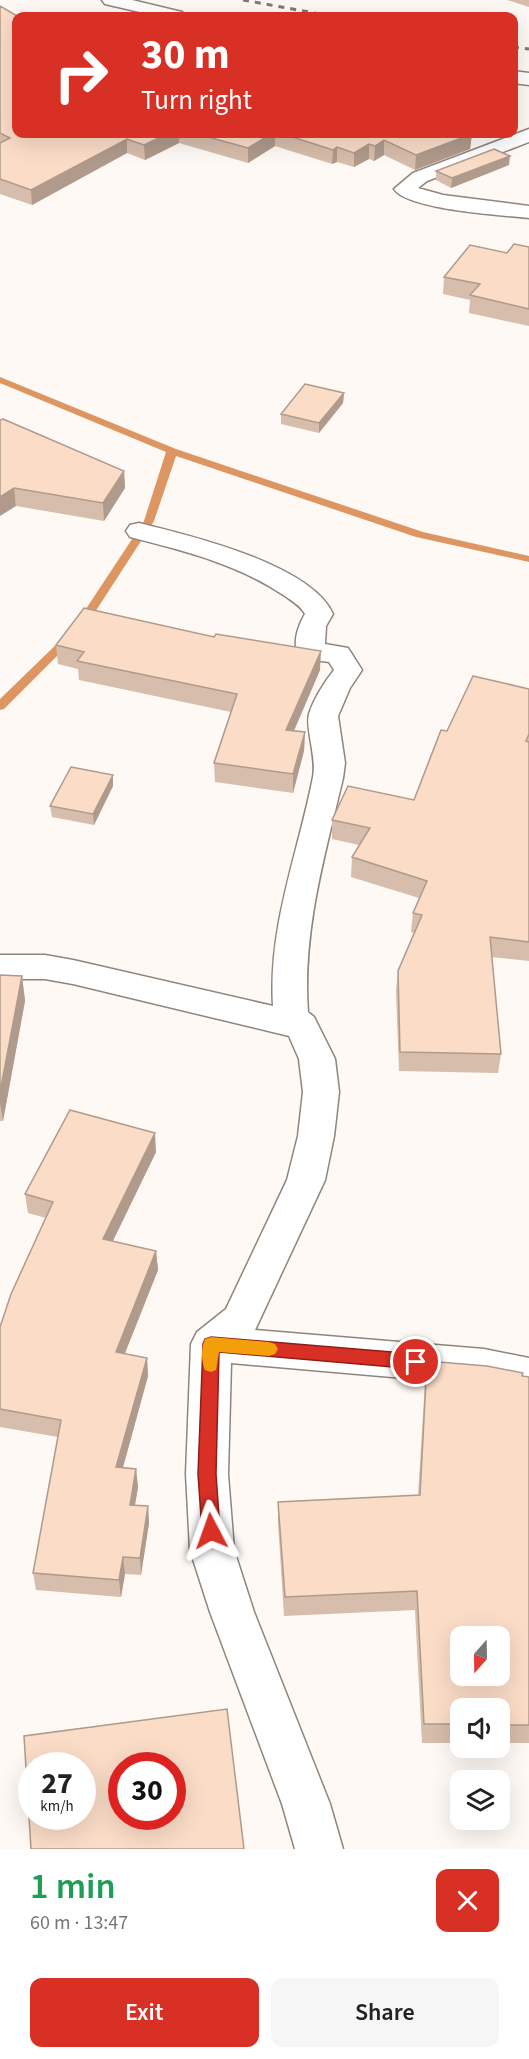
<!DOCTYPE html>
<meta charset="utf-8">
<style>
:root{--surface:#fff;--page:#f6f6f6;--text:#222;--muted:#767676;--accent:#d93025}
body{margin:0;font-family:"Source Sans 3",sans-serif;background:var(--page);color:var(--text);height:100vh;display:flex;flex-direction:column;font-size:22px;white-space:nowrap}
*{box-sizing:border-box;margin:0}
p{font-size:20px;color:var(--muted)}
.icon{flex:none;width:33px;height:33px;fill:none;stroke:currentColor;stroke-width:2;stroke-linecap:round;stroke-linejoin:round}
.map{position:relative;height:1849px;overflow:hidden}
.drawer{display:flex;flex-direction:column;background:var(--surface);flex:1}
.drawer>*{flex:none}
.banner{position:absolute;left:12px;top:12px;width:506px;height:126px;border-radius:12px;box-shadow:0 6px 24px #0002;background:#d93025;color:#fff;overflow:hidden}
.needle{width:39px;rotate:200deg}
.controls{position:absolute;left:450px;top:1626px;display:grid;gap:12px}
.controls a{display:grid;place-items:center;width:60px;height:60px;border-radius:12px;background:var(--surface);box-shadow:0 6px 24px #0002;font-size:30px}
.speed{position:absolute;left:18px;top:1752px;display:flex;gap:12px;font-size:30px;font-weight:700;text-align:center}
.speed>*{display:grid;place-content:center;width:78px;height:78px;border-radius:50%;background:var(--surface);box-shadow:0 6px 24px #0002;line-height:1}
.speed small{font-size:15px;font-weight:400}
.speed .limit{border:9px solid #d22;background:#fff;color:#111}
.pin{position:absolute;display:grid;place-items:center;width:51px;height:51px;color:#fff;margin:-26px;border:3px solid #fff;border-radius:50%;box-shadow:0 2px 6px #0007}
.me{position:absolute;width:66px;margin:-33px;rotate:356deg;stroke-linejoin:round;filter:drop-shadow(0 0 4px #0008)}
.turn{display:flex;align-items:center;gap:21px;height:126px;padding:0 30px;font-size:27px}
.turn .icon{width:78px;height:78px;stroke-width:2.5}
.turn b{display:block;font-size:42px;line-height:51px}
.round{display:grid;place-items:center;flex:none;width:63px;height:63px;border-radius:12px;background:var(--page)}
.headline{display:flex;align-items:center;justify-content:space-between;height:102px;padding:0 30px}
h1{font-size:36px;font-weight:600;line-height:45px;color:#1e9e55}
.button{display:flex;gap:12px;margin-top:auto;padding:12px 30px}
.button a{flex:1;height:69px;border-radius:12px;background:var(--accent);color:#fff;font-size:24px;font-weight:600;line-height:69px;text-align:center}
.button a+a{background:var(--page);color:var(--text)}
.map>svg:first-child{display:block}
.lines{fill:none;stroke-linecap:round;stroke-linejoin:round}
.stream{fill:#dd9661;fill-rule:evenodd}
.minor-casing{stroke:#91847c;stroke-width:3}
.minor{fill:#fff;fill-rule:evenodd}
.rail{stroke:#7f7976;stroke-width:3;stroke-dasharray:6 6;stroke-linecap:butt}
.wall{fill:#d7bdab}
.shaded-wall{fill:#af9a8b}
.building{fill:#fadcc7;stroke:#af9a8b;stroke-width:1.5;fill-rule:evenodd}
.route{fill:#d93025;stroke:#8d1f18;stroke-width:1.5}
.slow{fill:#f59e0b}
</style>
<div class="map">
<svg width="529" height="1849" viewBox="0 0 529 1849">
<rect width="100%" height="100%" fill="#fef9f5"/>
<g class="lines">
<path class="stream" d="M 0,377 L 176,449 L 423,532 L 529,556 L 529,562 L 416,537 L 176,456 L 154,521 L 86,626 L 78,626 L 76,624 L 144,521 L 166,452 L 0,383 Z
M 69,635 L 73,636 L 75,638 L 4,709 L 0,710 L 0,699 L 65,636 Z"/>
<g class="minor-casing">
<path id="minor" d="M 102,0 L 132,0 L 182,12 L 185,16 L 157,16 L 105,4 Z
M 513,71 L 529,73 L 529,85 L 513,83 Z
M 529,129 L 529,142 L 427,181 L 418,188 L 443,195 L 529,206 L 529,218 C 502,215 408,210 394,189 L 413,173 Z
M 139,523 C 188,535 311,564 333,614 L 326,626 L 325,644 L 348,648 L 362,670 L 350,688 L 338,716 L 345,763 L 343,778 C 325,855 302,932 308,1012 L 314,1017 L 335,1059 L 339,1092 L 334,1136 L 325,1180 L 255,1330 L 484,1349 L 529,1358 L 529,1394 L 484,1385 L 231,1363 L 228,1474 L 234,1550 L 254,1612 L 330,1804 L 343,1849 L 295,1849 L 282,1804 L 210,1612 L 190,1550 L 186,1474 L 191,1344 L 197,1332 L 226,1309 L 287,1180 L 298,1136 L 303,1092 L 299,1059 L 289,1036 L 73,984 L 45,979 L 0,979 L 0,955 L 45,955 L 73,960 L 273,1006 C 268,926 298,854 313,777 C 317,757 305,728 309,714 C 314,698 324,683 334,670 L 329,662 L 300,658 C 291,645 298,626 305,614 C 301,606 292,601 285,596 C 238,564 184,551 130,537 L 126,531 L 130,525 Z"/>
</g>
<use href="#minor" class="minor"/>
<path class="rail" d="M 243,0 L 331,16
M 513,47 L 529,49"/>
</g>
<path class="wall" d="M 507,0 L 529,0 L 529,7 Z
M 0,6 L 16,134 L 472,134 L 470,149 L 415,170 L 384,155 L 374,161 L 369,159 L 354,167 L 337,162 L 332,164 L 275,146 L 248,163 L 179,143 L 145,160 L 127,153 L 32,205 L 0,194 Z
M 509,165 L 451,188 L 436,180 L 436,171 Z
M 529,247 L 529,326 L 469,313 L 470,300 L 443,294 L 444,277 L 507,253 Z
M 344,393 L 343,403 L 319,433 L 281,424 L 281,414 Z
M 0,420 L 124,471 L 125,488 L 104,521 L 16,506 Z
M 56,645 L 320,670 L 294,731 L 305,732 L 304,751 L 293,793 L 215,782 L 214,763 L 231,712 L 79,680 L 78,669 L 58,664 Z
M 529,689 L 529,961 L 492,957 L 501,1054 L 498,1073 L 399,1071 L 396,991 L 398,971 L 414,933 L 411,932 L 413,913 L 419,898 L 351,877 L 352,857 L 359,845 L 332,839 L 332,820 L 414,800 L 447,731 Z
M 113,786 L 94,825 L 52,817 L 50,806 Z
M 0,975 L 22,976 L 25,1001 L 3,1121 L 0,1121 Z
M 156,1152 L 113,1241 L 156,1251 L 158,1270 L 124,1354 L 147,1358 L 148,1376 L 123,1468 L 136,1469 L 138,1487 L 135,1505 L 148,1506 L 149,1523 L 141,1575 L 125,1574 L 121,1597 L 36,1590 L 33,1573 L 58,1437 L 0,1427 L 0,1327 L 46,1218 L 28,1213 L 25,1194 Z
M 427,1361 L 529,1377 L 529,1743 L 500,1743 L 500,1708 L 460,1708 L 460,1743 L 422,1743 L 415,1610 L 284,1616 L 278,1522 L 278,1502 L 418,1495 L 425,1382 Z"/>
<path class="shaded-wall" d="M 167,134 L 179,134 L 179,143 L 145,160 L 144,145 Z
M 271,134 L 275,134 L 275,146 L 248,163 L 248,148 Z
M 472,134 L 470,149 L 415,170 L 416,155 Z
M 127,139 L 127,153 L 32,205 L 31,190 Z
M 384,140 L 384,155 L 374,161 L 375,146 Z
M 369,144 L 369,159 L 354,167 L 354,153 Z
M 337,147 L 337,162 L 332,164 L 333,150 Z
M 510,156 L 509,165 L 451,188 L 452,178 Z
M 344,393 L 343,403 L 319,433 L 319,423 Z
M 124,471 L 125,488 L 104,521 L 103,503 Z
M 14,488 L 16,506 L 0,516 L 0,497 Z
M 321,651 L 320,670 L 286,749 L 286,730 Z
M 305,732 L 304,751 L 293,793 L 293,774 Z
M 113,775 L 113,786 L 94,825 L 93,814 Z
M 22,976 L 25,1001 L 3,1121 L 0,1103 L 0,1092 Z
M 155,1133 L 156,1152 L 105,1257 L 103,1239 Z
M 156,1251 L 158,1270 L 118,1371 L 116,1352 Z
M 147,1358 L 148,1376 L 118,1485 L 116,1467 Z
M 136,1469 L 138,1487 L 132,1522 L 130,1505 Z
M 148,1506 L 149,1523 L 141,1575 L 140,1558 Z
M 123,1557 L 125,1574 L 121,1597 L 119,1580 Z"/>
<path class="building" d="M 0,6 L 17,16 L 16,16 L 16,134 L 167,134 L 144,145 L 127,139 L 31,190 L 0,179 L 0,143 L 10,138 L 0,133 Z
M 197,134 L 271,134 L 248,148 Z
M 283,134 L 472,134 L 416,155 L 384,140 L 375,146 L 369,144 L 354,153 L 337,147 L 333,150 Z
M 494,149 L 510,156 L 452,178 L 436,171 Z
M 514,244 L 529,247 L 529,309 L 470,295 L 480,284 L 444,277 L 470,245 L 507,253 Z
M 305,384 L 344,393 L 319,423 L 281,414 Z
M 3,419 L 124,471 L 103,503 L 14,488 L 0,497 L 0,420 Z
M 84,608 L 214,637 L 216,634 L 321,651 L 286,730 L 305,732 L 293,774 L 214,763 L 237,694 L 77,661 L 84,652 L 56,645 Z
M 473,676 L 529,689 L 529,734 L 526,741 L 529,742 L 529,942 L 490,937 L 501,1054 L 400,1052 L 398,971 L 422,915 L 413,913 L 427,881 L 352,857 L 370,828 L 332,820 L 348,786 L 414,800 L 441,730 L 447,731 Z
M 71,767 L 113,775 L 93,814 L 50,806 Z
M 0,975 L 22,976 L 0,1092 Z
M 70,1110 L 155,1133 L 103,1239 L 156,1251 L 116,1352 L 147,1358 L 116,1467 L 136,1469 L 130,1505 L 148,1506 L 140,1558 L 123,1557 L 119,1580 L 33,1573 L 61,1420 L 0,1409 L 0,1327 L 11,1294 L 53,1202 L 25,1194 Z
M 427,1361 L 487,1366 L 523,1373 L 522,1376 L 529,1377 L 529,1725 L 500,1725 L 500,1708 L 460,1708 L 460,1724 L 424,1724 L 417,1591 L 285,1597 L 278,1502 L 420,1495 ZM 460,1636 L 500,1636 L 500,1676 L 460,1676 Z
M 227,1709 L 244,1849 L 31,1849 L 24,1736 ZM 32,1766 L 82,1766 L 82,1816 L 32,1816 ZM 122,1766 L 172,1766 L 172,1816 L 122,1816 Z"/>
<path class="route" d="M 211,1337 L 416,1354 L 422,1356 L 424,1362 L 422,1367 L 416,1369 L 219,1352 L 216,1474 L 220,1531 L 217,1537 L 211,1539 L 204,1537 L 202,1531 L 198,1474 L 203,1344 L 205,1339 Z"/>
<path class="slow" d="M 211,1337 L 269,1342 L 275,1344 L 278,1349 L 275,1354 L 269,1356 L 219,1352 L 216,1370 L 211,1372 L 205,1370 C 201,1361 201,1348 205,1339 Z"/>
</svg>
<div class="controls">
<a><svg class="needle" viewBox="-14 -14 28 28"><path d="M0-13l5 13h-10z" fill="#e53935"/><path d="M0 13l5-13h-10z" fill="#767676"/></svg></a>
<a><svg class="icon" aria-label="sound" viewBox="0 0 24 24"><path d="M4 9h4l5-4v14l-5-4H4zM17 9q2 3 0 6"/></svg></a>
<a><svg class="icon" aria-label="layers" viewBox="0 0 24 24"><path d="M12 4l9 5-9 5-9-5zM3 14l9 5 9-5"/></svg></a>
</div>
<div class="speed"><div>27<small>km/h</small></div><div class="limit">30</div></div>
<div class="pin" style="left:416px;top:1362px;background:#d93025"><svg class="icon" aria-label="arrive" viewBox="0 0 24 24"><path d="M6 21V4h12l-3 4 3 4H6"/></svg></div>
<svg class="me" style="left:211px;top:1531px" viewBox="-20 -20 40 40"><path d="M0-17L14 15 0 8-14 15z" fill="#d93025" stroke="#fff" stroke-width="4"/></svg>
<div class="banner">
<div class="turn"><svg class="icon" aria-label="right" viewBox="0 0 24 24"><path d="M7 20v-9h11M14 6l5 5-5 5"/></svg><div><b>30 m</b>Turn right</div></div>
</div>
</div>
<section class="drawer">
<div class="headline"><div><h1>1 min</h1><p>60 m · 13:47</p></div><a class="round" style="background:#d93025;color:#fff"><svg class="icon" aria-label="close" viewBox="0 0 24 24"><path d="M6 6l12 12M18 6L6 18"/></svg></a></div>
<div class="button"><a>Exit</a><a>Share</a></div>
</section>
